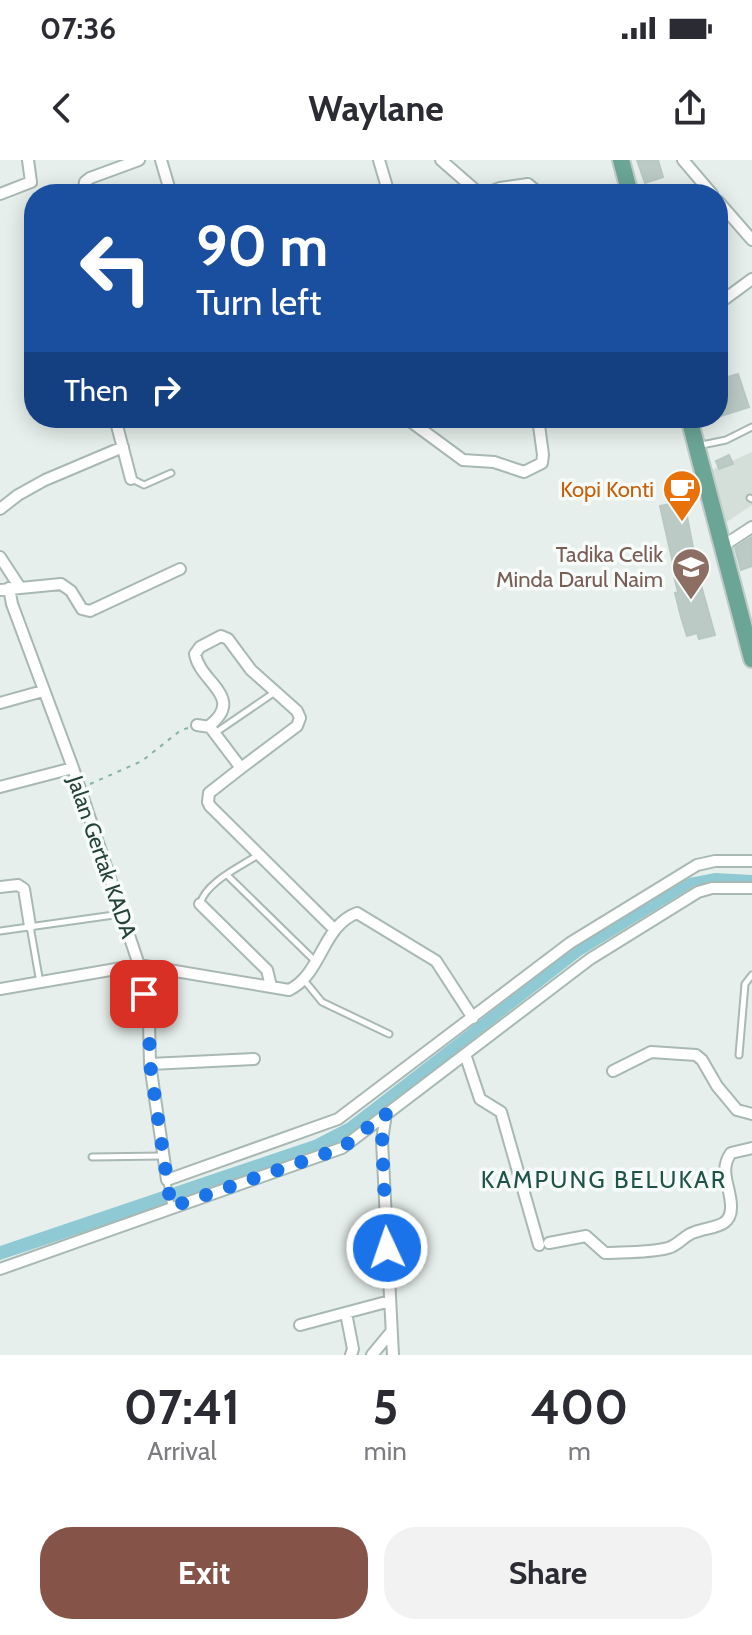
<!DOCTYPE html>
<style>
:root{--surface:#fff;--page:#f2f2f3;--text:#2b2b33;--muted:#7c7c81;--accent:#855347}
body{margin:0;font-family:Cabin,sans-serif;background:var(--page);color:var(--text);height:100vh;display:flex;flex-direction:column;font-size:30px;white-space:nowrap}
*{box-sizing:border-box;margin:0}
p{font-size:26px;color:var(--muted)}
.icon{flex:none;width:44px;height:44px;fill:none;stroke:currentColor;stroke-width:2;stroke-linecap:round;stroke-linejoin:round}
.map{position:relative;height:1195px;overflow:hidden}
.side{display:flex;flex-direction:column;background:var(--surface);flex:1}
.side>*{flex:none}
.guide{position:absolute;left:24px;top:24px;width:704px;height:244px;border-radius:32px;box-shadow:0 4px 20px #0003;background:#1a4fa0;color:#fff;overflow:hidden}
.pin{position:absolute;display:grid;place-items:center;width:68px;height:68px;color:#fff;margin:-34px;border-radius:16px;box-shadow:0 4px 12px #0006}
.me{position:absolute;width:88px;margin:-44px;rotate:357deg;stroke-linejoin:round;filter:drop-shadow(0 0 6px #0008)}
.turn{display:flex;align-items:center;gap:28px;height:168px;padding:0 40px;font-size:36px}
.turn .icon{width:104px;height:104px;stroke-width:2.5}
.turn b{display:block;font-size:56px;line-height:68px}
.then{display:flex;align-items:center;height:76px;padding:0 40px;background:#0003;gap:16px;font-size:30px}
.eta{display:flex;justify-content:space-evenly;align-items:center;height:136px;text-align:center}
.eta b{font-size:48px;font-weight:800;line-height:56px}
.action{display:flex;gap:16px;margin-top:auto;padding:16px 40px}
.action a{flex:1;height:92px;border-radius:32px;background:var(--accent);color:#fff;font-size:32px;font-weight:800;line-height:92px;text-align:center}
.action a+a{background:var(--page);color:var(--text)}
.status{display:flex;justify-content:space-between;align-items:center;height:56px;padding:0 40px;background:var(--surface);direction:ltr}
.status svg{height:22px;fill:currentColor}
header{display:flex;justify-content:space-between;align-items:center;height:104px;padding:0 40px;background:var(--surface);font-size:36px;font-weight:800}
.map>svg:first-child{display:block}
.built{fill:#d4dfda}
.water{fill:#8ec9d4}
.building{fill:#bbcac4;stroke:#b8c9c2;stroke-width:2}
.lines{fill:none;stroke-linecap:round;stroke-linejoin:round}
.service-casing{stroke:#a8b8b2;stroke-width:9}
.minor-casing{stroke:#a8b8b2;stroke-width:14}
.primary-casing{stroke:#c2cac8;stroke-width:20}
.path{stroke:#86b3a5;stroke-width:2;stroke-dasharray:4 6;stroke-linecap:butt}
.service{stroke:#fff;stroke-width:5}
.minor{stroke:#fff;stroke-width:10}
.primary{stroke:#6aa596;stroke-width:16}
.route{stroke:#1a73e8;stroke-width:14;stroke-dasharray:0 25.2}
.labels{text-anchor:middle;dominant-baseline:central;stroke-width:7;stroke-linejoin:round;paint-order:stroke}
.food-label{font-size:22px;fill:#c56008;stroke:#f7fbf9;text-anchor:end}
.education-label{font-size:22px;fill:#785e54;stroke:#f7fbf9;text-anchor:end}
.street-label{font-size:22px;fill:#24423a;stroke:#f7fbf9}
.neighbourhood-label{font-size:24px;letter-spacing:2px;fill:#1f5548;stroke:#f7fbf9}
</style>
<div class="status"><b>07:36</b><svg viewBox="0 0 49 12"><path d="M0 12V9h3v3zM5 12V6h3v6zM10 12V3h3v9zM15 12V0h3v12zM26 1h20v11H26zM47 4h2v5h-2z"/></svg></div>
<header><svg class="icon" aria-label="back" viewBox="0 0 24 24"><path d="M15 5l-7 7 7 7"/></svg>Waylane<svg class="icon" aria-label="share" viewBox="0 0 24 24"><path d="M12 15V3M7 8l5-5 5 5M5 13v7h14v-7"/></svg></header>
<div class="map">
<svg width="752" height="1195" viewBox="0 0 752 1195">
<rect width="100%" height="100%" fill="#e6efeb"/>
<path class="built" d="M 752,292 L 752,345 L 725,363 L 712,310 Z"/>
<path class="water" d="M 715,713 L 752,715 L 752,724 L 714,723 L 693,727 L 582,795 L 353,973 L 319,994 L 0,1100 L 0,1086 L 314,980 L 347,963 L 577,785 L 689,718 Z"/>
<path class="building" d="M 637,0 L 658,0 L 663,17 L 645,23 Z
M 738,214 L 749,247 L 718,257 L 718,220 Z
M 729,295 L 733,304 L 719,309 L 716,301 Z
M 684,341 L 699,418 L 715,475 L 699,479 L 697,473 L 687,476 L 681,457 L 675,433 L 678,432 L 672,408 L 674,408 L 660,346 Z
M 752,377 L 752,406 L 741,410 L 735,388 Z"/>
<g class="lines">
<g class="service-casing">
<path id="service" d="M 697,286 L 726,280 L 752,267
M 132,319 L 144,325 L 171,313
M 750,338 L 752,339
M 215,573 L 275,532
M 227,715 L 316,802
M 200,744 C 206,722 240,707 258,695
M 30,766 L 40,823
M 0,771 L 121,754
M 304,820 L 322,842 L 389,874
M 739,895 L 745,824 L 752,815
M 92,997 L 162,996
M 167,1021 L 171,1047"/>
</g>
<g class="minor-casing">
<path id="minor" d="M 161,0 L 171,34
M 379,0 L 389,34
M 441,0 L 480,34
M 683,0 L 712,34
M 0,34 L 31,22 L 28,0
M 83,34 L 85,22 L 90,18 L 139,0
M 485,34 L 500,28 L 528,24 L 540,34
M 718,41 L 752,80
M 718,144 L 752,119
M 115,258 L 131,319
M 406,258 L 463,300 L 494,302 L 524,312 L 542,303 L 543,295 L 538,258
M 0,349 L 18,335 L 45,320 L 123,287
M 723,386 L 752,367
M 0,397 L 19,426
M 9,428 L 12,444 L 73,608 L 139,805 L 149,862 L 150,904 L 167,1020 L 338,959 L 570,783 L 697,705 L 715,701 L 752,701
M 0,430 L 61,424 L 71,431 L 82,449 L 90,451 L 180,409
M 0,543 L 43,531
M 197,565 L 210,567 L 241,608 L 209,633 L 208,642 L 210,646 L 334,769
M 209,566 C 246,537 200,523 195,494 L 200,487 L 221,476 L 228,479 L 251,510 L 297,551 L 300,558 L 297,566 L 241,608
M 0,627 L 73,608
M 0,727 L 18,725 L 24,729 L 30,766
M 200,744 L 267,810 L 271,826
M 0,829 L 139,805 L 289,830 C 322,814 322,766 357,753 L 436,801 L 473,858
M 465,894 L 480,939 L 501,952 L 539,1085
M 150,904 L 254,899
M 613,911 L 651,892 L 696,895 L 702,900 L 717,926 L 737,950 L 752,954
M 386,953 L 382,981 L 393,1195
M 549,1083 L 586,1076 L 605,1093 C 625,1092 649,1093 668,1088 C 679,1085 684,1075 695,1072 C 710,1066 732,1069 731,1046 C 731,1027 718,1011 731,993 L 752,988
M 0,1109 L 342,988 L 590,799 L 698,732 L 712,728 L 752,728
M 346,1153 L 353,1189 L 351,1195
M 300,1165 L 390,1141
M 372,1195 L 391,1172"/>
</g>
<g class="primary-casing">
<path id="primary" d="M 621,0 L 630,34
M 689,258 L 752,499"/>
</g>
<path class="path" d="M 90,624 L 142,601 L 181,570 L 188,568"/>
<use href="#service" class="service"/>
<use href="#minor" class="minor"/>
<use href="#primary" class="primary"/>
</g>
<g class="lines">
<path class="route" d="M 144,834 L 149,862 L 150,904 L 171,1047 L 342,988 L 386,953 L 382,981 L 387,1088"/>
</g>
<defs>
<g id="cafe-pin" transform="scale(2)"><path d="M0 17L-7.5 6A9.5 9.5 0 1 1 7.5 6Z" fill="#e8710a" stroke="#f7fbf9"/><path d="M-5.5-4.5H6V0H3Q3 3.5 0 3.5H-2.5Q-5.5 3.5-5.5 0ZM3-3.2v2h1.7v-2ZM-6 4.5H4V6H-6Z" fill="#fff"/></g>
<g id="school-pin" transform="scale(2)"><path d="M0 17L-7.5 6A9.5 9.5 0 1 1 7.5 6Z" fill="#8d6e63" stroke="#f7fbf9"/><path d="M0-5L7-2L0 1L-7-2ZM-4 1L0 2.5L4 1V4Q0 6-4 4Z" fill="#fff"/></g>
</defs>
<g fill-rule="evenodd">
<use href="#cafe-pin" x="682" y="329"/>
<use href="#school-pin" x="691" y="407"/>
</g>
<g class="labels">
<g class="food-label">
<text x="654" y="329">Kopi Konti</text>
</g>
<g class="education-label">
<text x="663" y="394">Tadika Celik<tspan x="663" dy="25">Minda Darul Naim</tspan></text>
</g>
<g class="street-label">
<text transform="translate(102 697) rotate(71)">Jalan Gertak KADA</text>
</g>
<g class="neighbourhood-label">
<text x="604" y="1019">KAMPUNG BELUKAR</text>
</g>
</g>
</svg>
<div class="pin" style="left:144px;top:834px;background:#d93025"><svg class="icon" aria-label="arrive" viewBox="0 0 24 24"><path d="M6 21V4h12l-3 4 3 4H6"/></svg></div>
<svg class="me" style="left:387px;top:1088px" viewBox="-20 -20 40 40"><circle r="17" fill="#1a73e8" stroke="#fff" stroke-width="3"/><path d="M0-11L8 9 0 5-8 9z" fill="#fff"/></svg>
<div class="guide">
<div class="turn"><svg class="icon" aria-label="left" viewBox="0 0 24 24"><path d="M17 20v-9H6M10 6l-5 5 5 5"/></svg><div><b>90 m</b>Turn left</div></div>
<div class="then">Then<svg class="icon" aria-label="right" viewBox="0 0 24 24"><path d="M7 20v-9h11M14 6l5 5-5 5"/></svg></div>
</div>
</div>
<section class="side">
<div class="eta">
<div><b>07:41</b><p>Arrival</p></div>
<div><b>5</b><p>min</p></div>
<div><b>400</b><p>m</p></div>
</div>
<div class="action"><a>Exit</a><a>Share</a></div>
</section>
